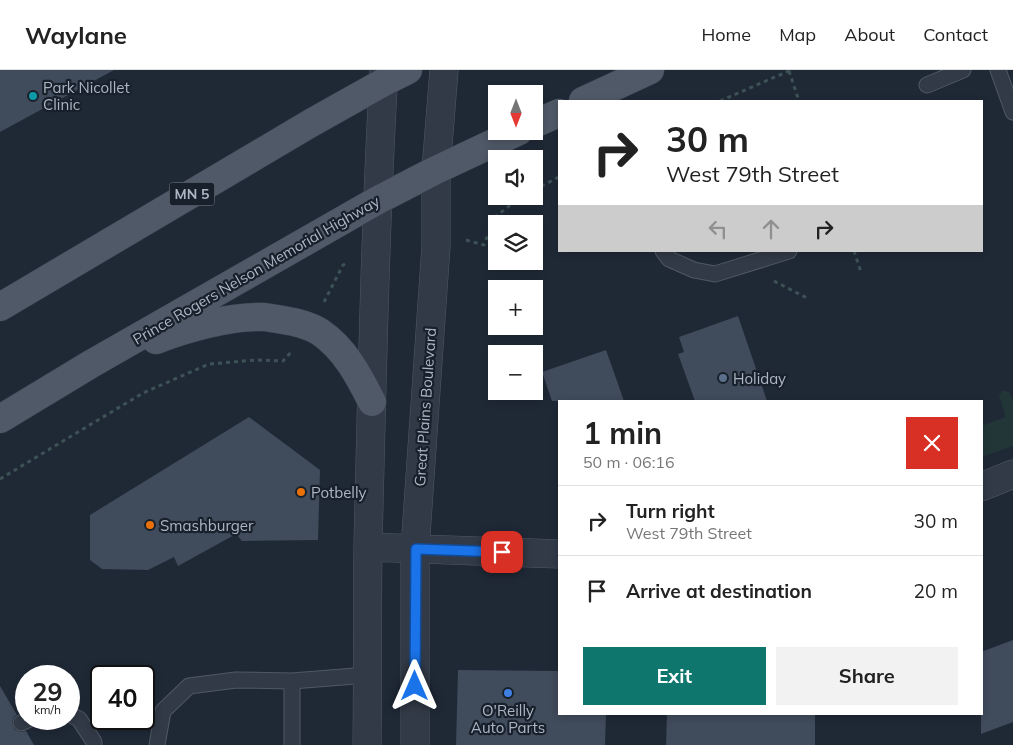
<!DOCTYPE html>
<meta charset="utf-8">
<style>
:root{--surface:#fff;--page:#f2f2f2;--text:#222;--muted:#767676;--line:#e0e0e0;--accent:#0f766e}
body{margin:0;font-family:Mulish,sans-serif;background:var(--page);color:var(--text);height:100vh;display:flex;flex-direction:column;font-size:19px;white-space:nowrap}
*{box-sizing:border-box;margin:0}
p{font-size:16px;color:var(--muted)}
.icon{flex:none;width:28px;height:28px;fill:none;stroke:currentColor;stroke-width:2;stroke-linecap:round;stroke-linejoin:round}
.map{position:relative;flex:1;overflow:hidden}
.side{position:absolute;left:558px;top:330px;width:425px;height:315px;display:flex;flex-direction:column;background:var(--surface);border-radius:0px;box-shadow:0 2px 8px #0003}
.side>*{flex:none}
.banner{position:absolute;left:558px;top:30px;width:425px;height:152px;border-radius:0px;box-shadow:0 2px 8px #0003;background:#fff;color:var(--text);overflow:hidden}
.needle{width:32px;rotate:180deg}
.fabs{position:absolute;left:488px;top:15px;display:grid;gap:10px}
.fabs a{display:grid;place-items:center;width:55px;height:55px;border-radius:0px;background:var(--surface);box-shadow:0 2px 8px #0003;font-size:25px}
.speed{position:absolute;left:15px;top:595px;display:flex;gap:10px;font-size:25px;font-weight:700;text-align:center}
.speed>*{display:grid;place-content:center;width:65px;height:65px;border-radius:50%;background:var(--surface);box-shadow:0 2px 8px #0003;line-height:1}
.speed small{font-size:12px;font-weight:400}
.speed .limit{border:2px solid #111;border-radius:8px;background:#fff;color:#111}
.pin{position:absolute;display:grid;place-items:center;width:42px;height:42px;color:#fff;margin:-21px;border-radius:10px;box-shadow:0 2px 8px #0006}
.me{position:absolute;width:55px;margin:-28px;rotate:0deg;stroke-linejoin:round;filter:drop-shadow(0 0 4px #0008)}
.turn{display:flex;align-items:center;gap:18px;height:105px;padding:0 25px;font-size:22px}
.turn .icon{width:65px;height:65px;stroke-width:2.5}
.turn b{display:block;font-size:35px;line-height:42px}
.lanes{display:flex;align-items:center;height:48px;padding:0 25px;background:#0003;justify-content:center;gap:25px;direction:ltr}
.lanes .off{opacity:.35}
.round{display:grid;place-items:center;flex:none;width:52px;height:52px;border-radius:0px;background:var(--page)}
.overview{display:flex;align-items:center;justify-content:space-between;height:85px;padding:0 25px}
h1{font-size:30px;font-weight:700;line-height:38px}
.button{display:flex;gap:10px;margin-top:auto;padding:10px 25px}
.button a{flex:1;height:58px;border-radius:0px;background:var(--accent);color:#fff;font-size:20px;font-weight:700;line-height:58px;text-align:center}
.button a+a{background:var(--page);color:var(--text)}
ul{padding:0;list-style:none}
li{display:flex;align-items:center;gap:15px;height:70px;padding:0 25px;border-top:1px solid var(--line)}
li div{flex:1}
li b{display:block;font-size:19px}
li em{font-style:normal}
header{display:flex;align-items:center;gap:30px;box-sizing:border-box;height:70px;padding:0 25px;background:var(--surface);border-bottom:1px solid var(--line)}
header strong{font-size:24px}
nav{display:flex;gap:28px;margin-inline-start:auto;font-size:18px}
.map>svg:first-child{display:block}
.green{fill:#223638}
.building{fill:#404b5b}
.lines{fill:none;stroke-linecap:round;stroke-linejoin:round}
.service-casing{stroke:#505865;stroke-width:17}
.tertiary-casing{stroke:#505865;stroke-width:29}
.primary-casing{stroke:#3c4450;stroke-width:29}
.path{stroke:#3e5255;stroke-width:3;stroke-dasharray:4 4;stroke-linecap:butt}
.service{stroke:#323a47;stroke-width:15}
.tertiary{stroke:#323a47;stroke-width:28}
.primary{stroke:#505967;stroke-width:28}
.route-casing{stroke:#114b97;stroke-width:12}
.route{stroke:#1a73e8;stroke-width:9}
.culture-dot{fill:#0f9aa8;stroke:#18202b;stroke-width:2}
.service-dot{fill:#5c6f8a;stroke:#18202b;stroke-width:2}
.food-dot{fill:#e8710a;stroke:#18202b;stroke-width:2}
.shop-dot{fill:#3f7fe0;stroke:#18202b;stroke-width:2}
.labels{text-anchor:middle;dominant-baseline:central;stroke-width:4.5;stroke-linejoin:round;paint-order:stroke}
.shield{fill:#18202b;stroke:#808896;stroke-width:1}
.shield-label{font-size:14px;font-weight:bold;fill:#acb5c4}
.poi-label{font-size:15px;fill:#acb5c4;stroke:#18202b;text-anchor:start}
.street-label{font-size:15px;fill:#acb5c4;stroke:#18202b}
</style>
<header>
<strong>Waylane</strong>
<nav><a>Home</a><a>Map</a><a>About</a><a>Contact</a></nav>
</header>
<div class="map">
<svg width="1013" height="675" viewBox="0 0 1013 675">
<rect width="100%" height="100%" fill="#1f2936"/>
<path class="green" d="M 1002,321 L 1006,321 L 1009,322 L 1013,331 L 1013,376 L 981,387 L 981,356 L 1006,347 L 999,326 Z"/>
<path class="building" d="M 0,0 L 114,0 L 0,62 Z
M 738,246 L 767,331 L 695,331 L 678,284 L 684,282 L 679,267 Z
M 606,280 L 624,331 L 552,331 L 542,302 Z
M 249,347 L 320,400 L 318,470 L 242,471 L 236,464 L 178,496 L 174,487 L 148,500 L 102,499 L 90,490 L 90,445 Z
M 1013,570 L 1013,652 L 981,664 L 981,582 Z
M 458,600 L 559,601 L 559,644 L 606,644 L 605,675 L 456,675 Z
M 0,616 L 17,645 L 14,647 L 12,652 L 13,657 L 15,660 L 20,662 L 26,661 L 34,675 L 0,675 Z
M 667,644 L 815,644 L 815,675 L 666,675 Z"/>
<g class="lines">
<g class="service-casing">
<path id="service" d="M 998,0 L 1013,42
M 927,15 L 963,0
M 663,181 L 669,189 L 694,200 L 715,204 L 789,181
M 69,644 L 79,649 L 94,672 L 94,675
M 21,653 L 30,649
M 157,675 L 163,641 L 189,616 L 236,610 L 292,611
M 292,675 L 292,611 L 368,605"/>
</g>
<g class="tertiary-casing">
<path id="tertiary" d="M 981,417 L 1013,404
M 368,477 L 559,484
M 367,675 C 368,608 367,542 368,475 C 372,317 375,158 384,0
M 415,675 L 415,479 L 436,176 L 436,100 L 444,0"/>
</g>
<g class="primary-casing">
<path id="primary" d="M 583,31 L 650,0
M 534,54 L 559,43
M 0,237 L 311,53 L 384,12 L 408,0
M 156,270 C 187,258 230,246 264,247 C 271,248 277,249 283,250 C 296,252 309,255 320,262 C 345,279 359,306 372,332
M 0,349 L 91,294 L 378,130 L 436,100 L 519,61"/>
</g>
<path class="path" d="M 789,1 L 799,31
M 720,31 L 791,0
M 534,120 L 559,107
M 466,170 L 484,175 L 495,147 L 522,126
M 854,181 L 861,202
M 774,211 L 807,228
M 324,232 L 343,195 L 345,194
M 0,409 L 143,323 L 209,294 L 256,290 L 283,291 L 292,281"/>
<use href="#service" class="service"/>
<use href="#tertiary" class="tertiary"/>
<use href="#primary" class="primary"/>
</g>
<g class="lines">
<g class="route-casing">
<path id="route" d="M 415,616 L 416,479 L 502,482"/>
</g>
<use href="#route" class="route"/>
</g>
<circle class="culture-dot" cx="33" cy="26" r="5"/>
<circle class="service-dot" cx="723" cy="308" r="5"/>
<g class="food-dot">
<circle cx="301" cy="422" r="5"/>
<circle cx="150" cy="455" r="5"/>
</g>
<circle class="shop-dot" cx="508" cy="623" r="5"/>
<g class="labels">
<rect class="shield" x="169.5" y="112.5" width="45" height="23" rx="4"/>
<g class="shield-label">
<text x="192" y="124">MN 5</text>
</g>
<g class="poi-label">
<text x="43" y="17">Park Nicollet<tspan x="43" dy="17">Clinic</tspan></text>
<text x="733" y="308">Holiday</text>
<text x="311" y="422">Potbelly</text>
<text x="160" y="455">Smashburger</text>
<text x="508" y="640" text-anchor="middle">O'Reilly<tspan x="508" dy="17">Auto Parts</tspan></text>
</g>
<g class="street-label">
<text transform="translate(256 200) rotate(-30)">Prince Rogers Nelson Memorial Highway</text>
<text transform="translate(425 337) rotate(-86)">Great Plains Boulevard</text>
</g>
</g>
</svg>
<div class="fabs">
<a><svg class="needle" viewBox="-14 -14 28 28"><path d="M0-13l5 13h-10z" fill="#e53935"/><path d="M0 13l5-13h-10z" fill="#767676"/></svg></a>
<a><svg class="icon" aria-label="sound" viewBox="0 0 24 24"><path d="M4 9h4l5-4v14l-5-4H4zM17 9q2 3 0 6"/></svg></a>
<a><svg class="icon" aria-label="layers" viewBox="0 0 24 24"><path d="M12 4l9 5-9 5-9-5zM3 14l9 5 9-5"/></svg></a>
<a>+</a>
<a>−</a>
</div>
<div class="speed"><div>29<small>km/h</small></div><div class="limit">40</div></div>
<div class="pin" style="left:502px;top:482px;background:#d93025"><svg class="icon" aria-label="arrive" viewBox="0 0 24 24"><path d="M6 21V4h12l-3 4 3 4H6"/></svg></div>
<svg class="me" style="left:415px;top:616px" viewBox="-20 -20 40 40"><path d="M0-17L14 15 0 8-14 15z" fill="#1a73e8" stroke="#fff" stroke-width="4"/></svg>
<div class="banner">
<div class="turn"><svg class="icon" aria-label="right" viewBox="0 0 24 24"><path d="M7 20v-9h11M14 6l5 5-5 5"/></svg><div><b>30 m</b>West 79th Street</div></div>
<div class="lanes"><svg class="icon off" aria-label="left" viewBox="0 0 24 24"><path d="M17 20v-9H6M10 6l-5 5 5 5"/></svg><svg class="icon off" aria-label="ahead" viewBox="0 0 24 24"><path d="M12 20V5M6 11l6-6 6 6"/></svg><svg class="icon" aria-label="right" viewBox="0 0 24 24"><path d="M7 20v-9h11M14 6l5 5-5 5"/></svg></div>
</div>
<section class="side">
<div class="overview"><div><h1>1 min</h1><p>50 m · 06:16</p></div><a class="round" style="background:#d93025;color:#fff"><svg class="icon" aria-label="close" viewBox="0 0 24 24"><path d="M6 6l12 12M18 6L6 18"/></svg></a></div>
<ul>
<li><svg class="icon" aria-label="right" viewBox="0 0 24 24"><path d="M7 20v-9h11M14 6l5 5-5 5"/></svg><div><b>Turn right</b><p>West 79th Street</p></div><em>30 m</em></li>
<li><svg class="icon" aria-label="arrive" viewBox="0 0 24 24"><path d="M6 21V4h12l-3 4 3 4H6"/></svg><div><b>Arrive at destination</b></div><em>20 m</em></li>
</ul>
<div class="button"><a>Exit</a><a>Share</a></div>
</section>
</div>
